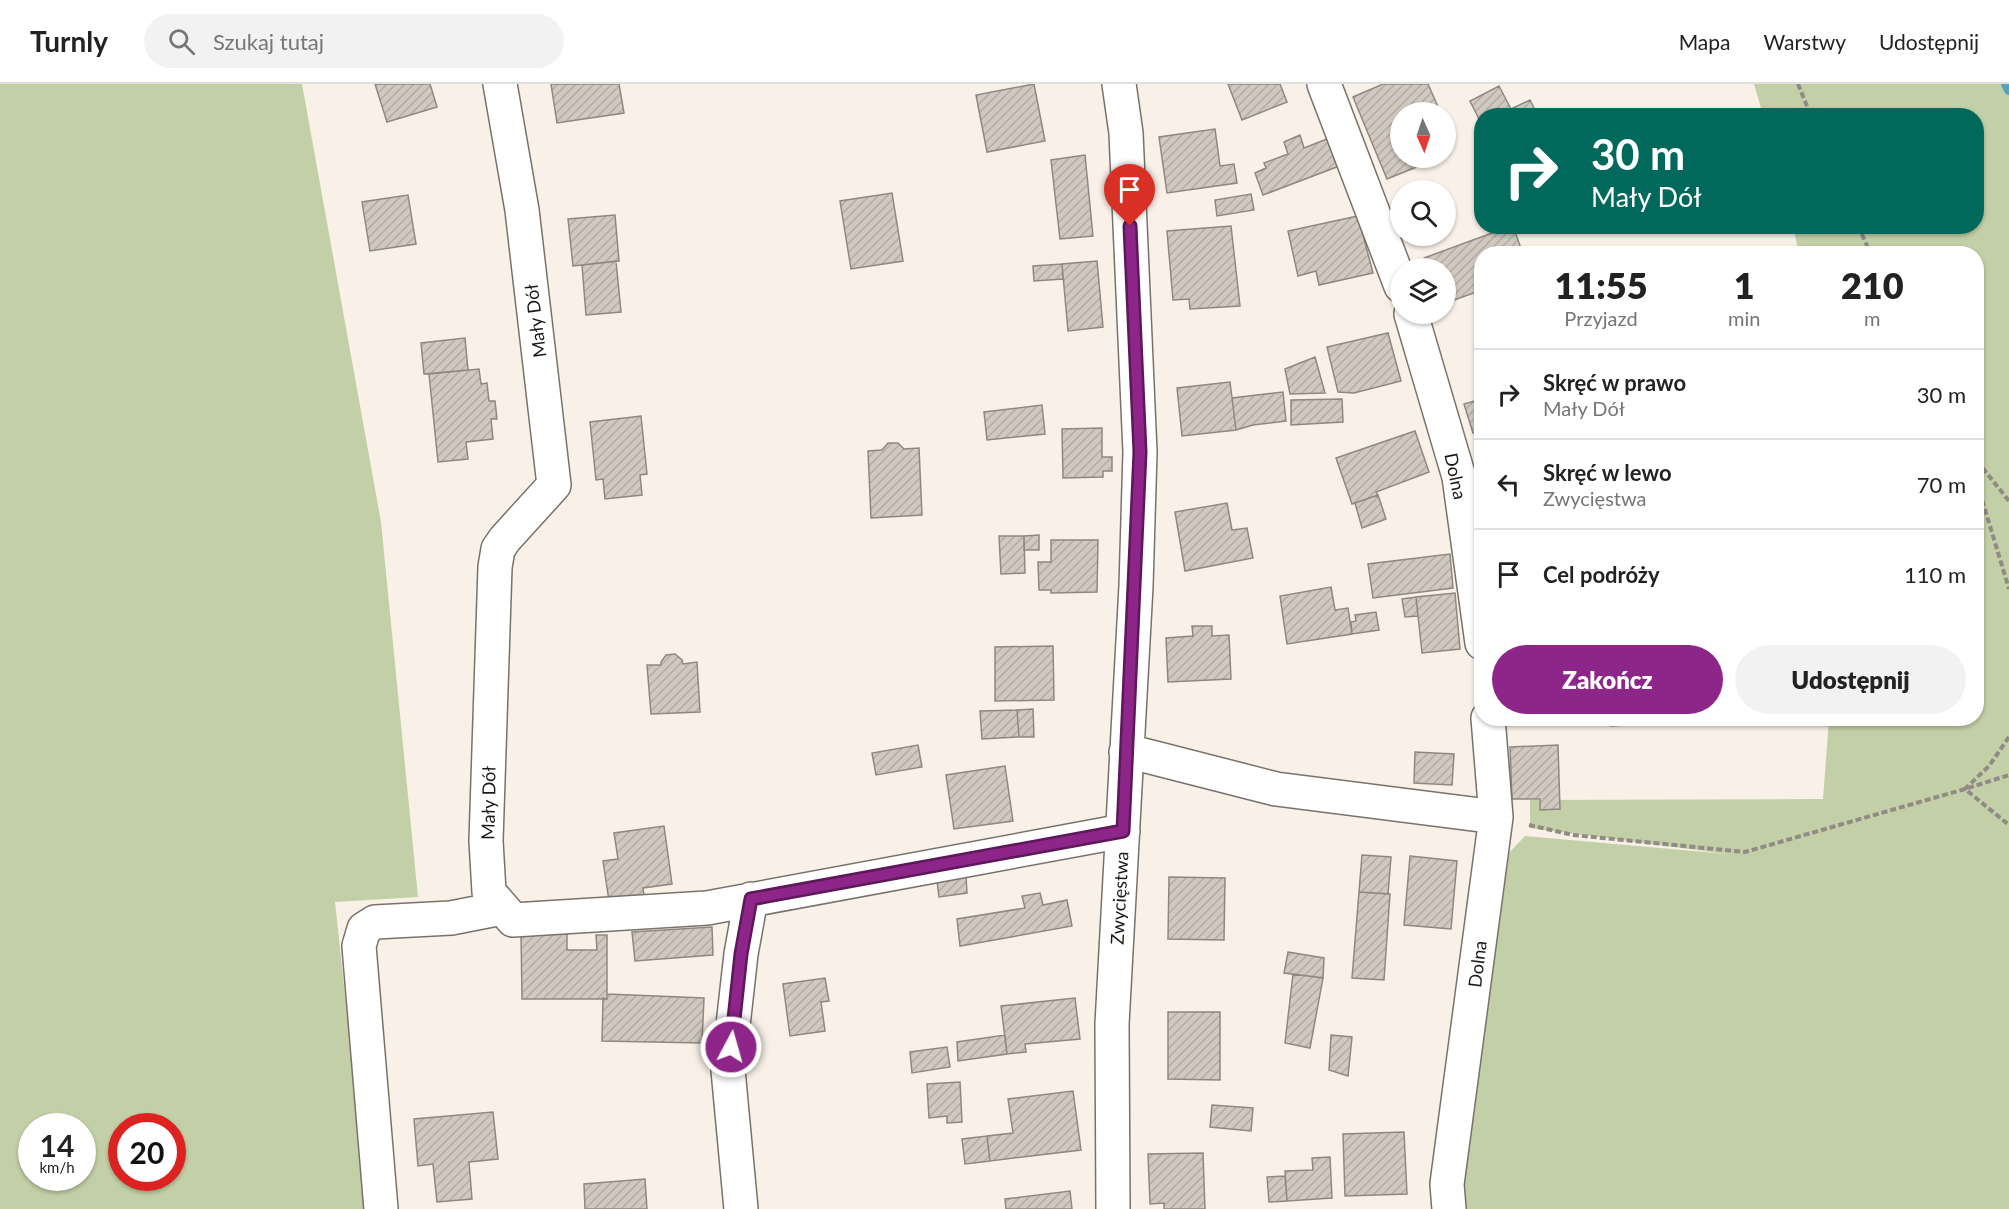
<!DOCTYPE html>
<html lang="pl">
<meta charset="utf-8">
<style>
:root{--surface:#fff;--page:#f2f2f2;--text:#222;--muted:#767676;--line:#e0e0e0;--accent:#8e2589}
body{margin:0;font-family:Lato,sans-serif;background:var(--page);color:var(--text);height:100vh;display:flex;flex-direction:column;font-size:22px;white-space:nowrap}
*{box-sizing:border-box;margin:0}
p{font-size:20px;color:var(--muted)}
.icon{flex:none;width:33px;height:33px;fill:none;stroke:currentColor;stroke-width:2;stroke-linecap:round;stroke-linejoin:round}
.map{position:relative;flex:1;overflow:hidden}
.sheet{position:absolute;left:1474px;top:162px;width:510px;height:480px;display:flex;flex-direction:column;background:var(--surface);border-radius:24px;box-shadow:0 2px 4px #0004}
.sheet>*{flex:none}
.top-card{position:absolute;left:1474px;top:24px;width:510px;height:126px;border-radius:24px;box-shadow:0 2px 4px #0004;background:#00695c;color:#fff;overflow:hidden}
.needle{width:39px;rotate:177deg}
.controls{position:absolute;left:1390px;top:18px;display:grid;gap:12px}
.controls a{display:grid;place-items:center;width:66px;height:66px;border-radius:50%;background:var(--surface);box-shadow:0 2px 4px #0004;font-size:30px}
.speed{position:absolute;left:18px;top:1029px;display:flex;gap:12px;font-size:30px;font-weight:700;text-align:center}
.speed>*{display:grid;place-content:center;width:78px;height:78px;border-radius:50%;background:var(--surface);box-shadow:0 2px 4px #0004;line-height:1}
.speed small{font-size:15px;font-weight:400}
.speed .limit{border:9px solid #d22;background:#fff;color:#111}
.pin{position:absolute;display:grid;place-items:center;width:51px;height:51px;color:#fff;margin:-62px -26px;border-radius:50% 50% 50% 0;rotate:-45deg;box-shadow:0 0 6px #0007}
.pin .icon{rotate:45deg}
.me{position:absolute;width:66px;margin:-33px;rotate:6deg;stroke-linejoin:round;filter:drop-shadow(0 0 4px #0008)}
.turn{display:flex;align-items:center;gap:21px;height:126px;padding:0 18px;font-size:27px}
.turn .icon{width:78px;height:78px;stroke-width:2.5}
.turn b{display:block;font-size:42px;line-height:51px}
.eta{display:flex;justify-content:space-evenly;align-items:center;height:102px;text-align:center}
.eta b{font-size:36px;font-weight:800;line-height:42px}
.action{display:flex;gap:12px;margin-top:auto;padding:12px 18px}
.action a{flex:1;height:69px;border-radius:36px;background:var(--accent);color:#fff;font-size:24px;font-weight:800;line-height:69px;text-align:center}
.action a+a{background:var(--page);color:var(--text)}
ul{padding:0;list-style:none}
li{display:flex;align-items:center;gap:18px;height:90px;padding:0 18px;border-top:2px solid var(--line)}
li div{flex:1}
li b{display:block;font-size:22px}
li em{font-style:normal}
header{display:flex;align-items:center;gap:36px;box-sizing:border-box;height:84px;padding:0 30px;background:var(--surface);border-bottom:2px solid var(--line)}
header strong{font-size:28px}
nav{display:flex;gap:33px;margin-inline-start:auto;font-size:21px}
.search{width:420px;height:54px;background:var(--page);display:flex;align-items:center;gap:15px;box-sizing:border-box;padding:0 21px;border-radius:33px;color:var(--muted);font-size:22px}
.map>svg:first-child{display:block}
.grass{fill:#c3cfa6;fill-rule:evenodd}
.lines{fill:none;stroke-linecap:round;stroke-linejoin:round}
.stream{stroke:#58a3b8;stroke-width:10}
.building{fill:url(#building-hatch);stroke:#8f8880;stroke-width:1.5}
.minor-casing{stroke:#79726a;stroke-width:36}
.path{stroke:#918b85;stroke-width:4;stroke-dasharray:6 3;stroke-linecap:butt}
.minor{stroke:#fff;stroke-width:33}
.route-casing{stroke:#5c1859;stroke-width:15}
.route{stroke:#8e2589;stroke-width:10}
.labels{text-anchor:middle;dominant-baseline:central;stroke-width:5;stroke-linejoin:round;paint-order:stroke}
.street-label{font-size:18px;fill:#1b1815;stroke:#fff}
</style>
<header>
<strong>Turnly</strong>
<div class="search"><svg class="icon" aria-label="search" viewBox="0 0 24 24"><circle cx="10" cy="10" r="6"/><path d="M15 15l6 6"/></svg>Szukaj tutaj</div>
<nav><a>Mapa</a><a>Warstwy</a><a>Udostępnij</a></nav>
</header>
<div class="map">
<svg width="2009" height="1125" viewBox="0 0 2009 1125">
<defs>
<pattern id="building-hatch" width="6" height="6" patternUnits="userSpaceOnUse" patternTransform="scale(1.5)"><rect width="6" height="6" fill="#d1c9c0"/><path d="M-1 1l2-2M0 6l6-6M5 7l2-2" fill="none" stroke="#b3aca4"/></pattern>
</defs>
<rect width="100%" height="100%" fill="#f9f1e8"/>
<path class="grass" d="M 0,0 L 302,0 L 381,438 L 418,813 L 335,818 L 360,1051 L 365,1125 L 0,1125 ZM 32,1042 L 82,1042 L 82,1094 L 32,1094 ZM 122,1042 L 172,1042 L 172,1094 L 122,1094 Z
M 1754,0 L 2009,0 L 2009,1125 L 1466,1125 L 1462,1093 L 1505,773 L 1525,752 L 1727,770 L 1530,744 L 1530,716 L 1823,715 L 1829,635 L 1977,634 L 1977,170 L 1799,169 L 1793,143 L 1977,142 L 1977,32 L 1763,31 Z"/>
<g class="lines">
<path class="stream" d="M 2006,0 L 2009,6"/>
</g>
<path class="building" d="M 375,0 L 430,0 L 437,23 L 387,38 Z
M 551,0 L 619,0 L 624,29 L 557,39 Z
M 1034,0 L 1045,57 L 987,68 L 976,11 Z
M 1228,0 L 1280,0 L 1287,18 L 1242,36 Z
M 1383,0 L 1428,0 L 1439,25 L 1431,28 L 1401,28 L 1401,74 L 1439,74 L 1387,95 L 1353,13 Z
M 1499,2 L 1511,25 L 1530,16 L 1538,32 L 1482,32 L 1482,41 L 1470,17 Z
M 1215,45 L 1220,82 L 1234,80 L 1237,99 L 1167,109 L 1159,53 Z
M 1300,51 L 1304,64 L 1332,53 L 1342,81 L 1263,111 L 1255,89 L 1266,84 L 1264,79 L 1288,70 L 1284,58 Z
M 1085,71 L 1093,152 L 1060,155 L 1051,76 Z
M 892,109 L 903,177 L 851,185 L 840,117 Z
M 1251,110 L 1254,126 L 1217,132 L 1215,116 Z
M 408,111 L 416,160 L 370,167 L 362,118 Z
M 615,131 L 619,177 L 573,182 L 568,135 Z
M 1358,132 L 1373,189 L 1319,201 L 1316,187 L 1298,192 L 1288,147 Z
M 1231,142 L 1240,222 L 1190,225 L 1189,215 L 1173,216 L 1167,147 Z
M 1511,142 L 1513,142 L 1523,170 L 1482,170 L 1482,206 L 1446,219 L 1446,184 L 1428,184 L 1424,174 Z
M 616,177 L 621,228 L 586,231 L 582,181 Z
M 1097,177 L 1103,243 L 1068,247 L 1062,180 Z
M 1062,180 L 1063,195 L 1034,197 L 1033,182 Z
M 1388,249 L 1401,297 L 1354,309 L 1338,308 L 1327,263 Z
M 465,254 L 468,286 L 424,290 L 421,259 Z
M 1315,273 L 1325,309 L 1290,310 L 1285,285 Z
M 479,285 L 481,300 L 487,299 L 489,317 L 495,317 L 497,335 L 491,335 L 493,355 L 466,358 L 468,375 L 438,378 L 429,290 Z
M 1230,298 L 1236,346 L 1182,352 L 1177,304 Z
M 1283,308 L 1286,337 L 1253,341 L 1236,346 L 1232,314 Z
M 1342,315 L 1343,338 L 1291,341 L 1291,316 Z
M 1482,315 L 1482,346 L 1473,349 L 1464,320 Z
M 1042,321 L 1045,350 L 987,356 L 984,328 Z
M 641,332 L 647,390 L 640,391 L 642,411 L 605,415 L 603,395 L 596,396 L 590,338 Z
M 1102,344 L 1102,373 L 1112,373 L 1112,387 L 1103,387 L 1103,393 L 1063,394 L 1062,345 Z
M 1415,347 L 1429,388 L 1376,408 L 1378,411 L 1352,420 L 1336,374 Z
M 888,359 L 898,359 L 904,365 L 919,364 L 922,431 L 871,434 L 868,367 L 882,366 Z
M 1378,411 L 1386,435 L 1362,444 L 1355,419 Z
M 1227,419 L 1232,446 L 1247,444 L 1253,474 L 1185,487 L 1175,428 Z
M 1039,451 L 1039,466 L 1024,466 L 1024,452 Z
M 999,452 L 1024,452 L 1025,489 L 1001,490 Z
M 1051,456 L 1098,456 L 1097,508 L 1051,509 L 1051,506 L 1039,506 L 1038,478 L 1051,478 Z
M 1450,470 L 1453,504 L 1373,514 L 1368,480 Z
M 1331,503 L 1335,526 L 1348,524 L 1352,550 L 1287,560 L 1280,512 Z
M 1455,509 L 1460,565 L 1422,569 L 1416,513 Z
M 1416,513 L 1418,532 L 1405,533 L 1402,515 Z
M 1376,528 L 1379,546 L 1352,550 L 1351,538 L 1356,537 L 1355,531 Z
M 1192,542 L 1212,542 L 1212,552 L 1229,551 L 1231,595 L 1168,598 L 1166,554 L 1193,552 Z
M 1053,562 L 1054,616 L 995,617 L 995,563 Z
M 675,570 L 682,576 L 683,580 L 697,578 L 700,628 L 651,630 L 647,581 L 661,581 L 661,578 L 666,571 Z
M 1033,625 L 1034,653 L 1019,653 L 1017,626 Z
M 1017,626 L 1019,653 L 982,655 L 980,627 Z
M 1509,634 L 1577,634 L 1577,635 L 1509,640 Z
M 1600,634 L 1670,634 L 1671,638 L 1611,642 L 1611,639 L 1600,640 Z
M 918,661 L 922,683 L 876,691 L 872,669 Z
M 1558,661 L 1560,725 L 1540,726 L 1540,715 L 1512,715 L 1510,663 Z
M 1415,668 L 1454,670 L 1452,701 L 1414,699 Z
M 1005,682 L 1013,737 L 954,745 L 946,691 Z
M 664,742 L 672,800 L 643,804 L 644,812 L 609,817 L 603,777 L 618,775 L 614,749 Z
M 1362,771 L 1391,773 L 1388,810 L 1359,808 Z
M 1410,772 L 1457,777 L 1451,845 L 1404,841 Z
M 966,792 L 967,809 L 939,813 L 937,797 Z
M 1169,793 L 1225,794 L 1224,856 L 1168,855 Z
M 1359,808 L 1390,810 L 1384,896 L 1352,894 Z
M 1040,809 L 1043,821 L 1067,816 L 1072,842 L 960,862 L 957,835 L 1025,824 L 1022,812 Z
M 712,843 L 713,871 L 635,877 L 632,848 Z
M 521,850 L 567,850 L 567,866 L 597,866 L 596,851 L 607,851 L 607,915 L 522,915 Z
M 1288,868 L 1324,874 L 1323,894 L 1284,889 Z
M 1293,890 L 1323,894 L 1310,964 L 1285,959 Z
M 825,894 L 829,917 L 821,918 L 825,947 L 790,952 L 783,900 Z
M 607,910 L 704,914 L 702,959 L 602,957 L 603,914 L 607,915 Z
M 1075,914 L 1080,955 L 1025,960 L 1026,968 L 1007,970 L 1001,922 Z
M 1168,928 L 1220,928 L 1220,996 L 1168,995 Z
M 1005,951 L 1007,970 L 958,977 L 957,958 Z
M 1331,951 L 1352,953 L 1348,992 L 1329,986 Z
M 947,963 L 950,983 L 912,989 L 910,968 Z
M 960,998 L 962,1038 L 947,1039 L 947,1032 L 929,1034 L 927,1000 Z
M 1073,1007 L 1081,1066 L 990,1077 L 987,1052 L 1013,1049 L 1008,1015 Z
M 1212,1021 L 1253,1024 L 1251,1047 L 1210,1043 Z
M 493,1028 L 498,1075 L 469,1078 L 472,1115 L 437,1118 L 433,1080 L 418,1082 L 414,1035 Z
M 1404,1048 L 1407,1110 L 1345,1112 L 1343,1050 Z
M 987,1052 L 990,1077 L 965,1080 L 962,1055 Z
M 1203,1069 L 1205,1125 L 1164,1125 L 1164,1119 L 1150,1120 L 1148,1070 Z
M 1330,1073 L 1332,1114 L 1287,1117 L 1285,1087 L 1313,1086 L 1312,1074 Z
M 1285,1092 L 1287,1117 L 1269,1118 L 1267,1093 Z
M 645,1095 L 647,1125 L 585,1125 L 584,1100 Z
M 1070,1107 L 1072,1125 L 1006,1125 L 1005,1115 Z"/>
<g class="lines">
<g class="minor-casing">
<path id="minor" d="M 500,0 L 522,126 L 554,401 L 505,455 L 498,465 L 495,483 L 486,757 L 489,808 L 513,836 L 707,824 L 1123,747
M 1324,0 L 1401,202
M 1411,230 L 1459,393 L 1482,559
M 1126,668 L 1143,671 L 1276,705 L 1496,733
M 381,1125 L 359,862 L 364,845 L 375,838 L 451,834 L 502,824
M 741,1125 L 728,986 L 741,870 L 751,815
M 1113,1125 L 1112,940 L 1136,502 L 1140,368 L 1126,49 L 1119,0
M 1449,1125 L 1447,1100 L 1496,733 L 1488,634"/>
</g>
<path class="path" d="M 1798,0 L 1811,32
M 1858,142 L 1871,170
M 1977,377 L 2009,417
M 1977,399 L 2009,505
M 2009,653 L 1989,682 L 1965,705 L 2009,741
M 1529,741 L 1573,751 L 1745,768 L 1965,705 L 2009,691"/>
<use href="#minor" class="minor"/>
</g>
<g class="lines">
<g class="route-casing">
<path id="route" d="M 731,963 L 741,870 L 751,815 L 1123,747 L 1140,368 L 1130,142"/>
</g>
<use href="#route" class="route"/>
</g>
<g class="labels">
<g class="street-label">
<text transform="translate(535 237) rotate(-97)">Mały Dół</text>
<text transform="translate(1456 392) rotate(78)">Dolna</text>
<text transform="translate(488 719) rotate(-89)">Mały Dół</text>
<text transform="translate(1119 814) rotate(-87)">Zwycięstwa</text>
<text transform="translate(1477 880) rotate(-83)">Dolna</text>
</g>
</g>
</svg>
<div class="controls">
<a><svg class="needle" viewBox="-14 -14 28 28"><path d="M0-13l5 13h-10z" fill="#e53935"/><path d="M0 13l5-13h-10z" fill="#767676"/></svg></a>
<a><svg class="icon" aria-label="search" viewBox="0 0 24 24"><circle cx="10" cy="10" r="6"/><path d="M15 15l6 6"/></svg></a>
<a><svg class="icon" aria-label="layers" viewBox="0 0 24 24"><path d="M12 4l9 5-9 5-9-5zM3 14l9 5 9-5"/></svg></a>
</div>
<div class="speed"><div>14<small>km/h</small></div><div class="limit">20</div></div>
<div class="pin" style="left:1130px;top:142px;background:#d93025"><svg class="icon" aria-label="arrive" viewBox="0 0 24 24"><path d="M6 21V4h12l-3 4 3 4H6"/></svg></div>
<svg class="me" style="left:731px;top:963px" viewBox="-20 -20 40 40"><circle r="17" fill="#8e2589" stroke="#fff" stroke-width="3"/><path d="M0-11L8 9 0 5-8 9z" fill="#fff"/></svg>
<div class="top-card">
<div class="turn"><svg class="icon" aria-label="right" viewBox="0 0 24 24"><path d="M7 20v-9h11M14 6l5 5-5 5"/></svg><div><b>30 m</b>Mały Dół</div></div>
</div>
<section class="sheet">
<div class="eta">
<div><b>11:55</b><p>Przyjazd</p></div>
<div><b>1</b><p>min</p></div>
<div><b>210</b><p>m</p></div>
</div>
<ul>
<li><svg class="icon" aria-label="right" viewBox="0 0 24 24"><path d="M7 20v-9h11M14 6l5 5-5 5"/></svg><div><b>Skręć w prawo</b><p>Mały Dół</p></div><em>30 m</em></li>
<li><svg class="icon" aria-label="left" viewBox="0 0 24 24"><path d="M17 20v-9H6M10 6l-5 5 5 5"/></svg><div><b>Skręć w lewo</b><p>Zwycięstwa</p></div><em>70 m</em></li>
<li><svg class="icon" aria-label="arrive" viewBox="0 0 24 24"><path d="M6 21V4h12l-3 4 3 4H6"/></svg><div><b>Cel podróży</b></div><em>110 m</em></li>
</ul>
<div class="action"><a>Zakończ</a><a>Udostępnij</a></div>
</section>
</div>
